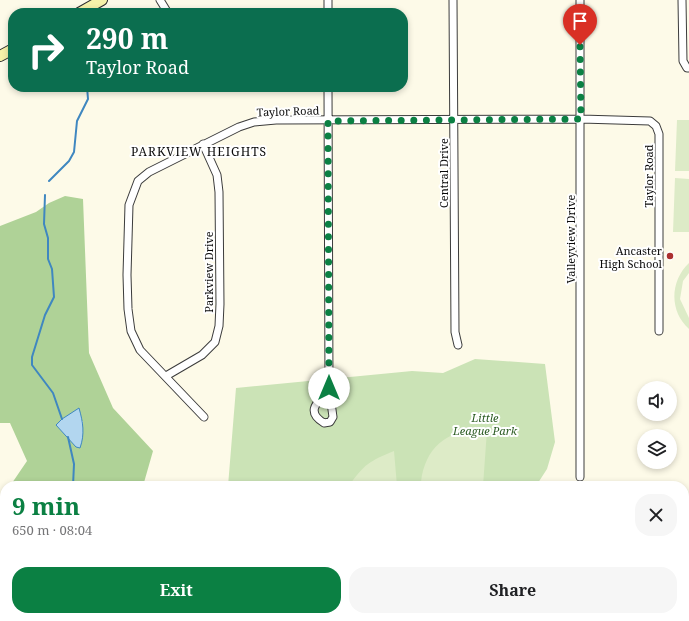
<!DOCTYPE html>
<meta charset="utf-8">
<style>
:root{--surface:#fff;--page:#f6f6f6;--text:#202124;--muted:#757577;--accent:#0b8043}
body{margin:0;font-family:"Noto Serif",serif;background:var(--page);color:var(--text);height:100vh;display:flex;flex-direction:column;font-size:15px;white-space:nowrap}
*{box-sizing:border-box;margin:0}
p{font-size:13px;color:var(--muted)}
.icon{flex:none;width:22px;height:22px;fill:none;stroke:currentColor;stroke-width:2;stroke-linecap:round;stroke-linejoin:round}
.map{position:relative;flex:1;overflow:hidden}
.drawer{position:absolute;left:0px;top:481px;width:689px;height:140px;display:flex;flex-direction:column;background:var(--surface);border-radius:16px 16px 0 0;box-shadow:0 2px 6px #0003}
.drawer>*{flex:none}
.banner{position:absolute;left:8px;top:8px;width:400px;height:84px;border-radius:16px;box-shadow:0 2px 6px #0003;background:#0b6e4f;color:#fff;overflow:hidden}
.buttons{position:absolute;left:637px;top:381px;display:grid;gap:8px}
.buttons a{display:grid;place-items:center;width:40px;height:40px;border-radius:50%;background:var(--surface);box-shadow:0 2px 6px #0003;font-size:20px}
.pin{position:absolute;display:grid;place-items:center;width:34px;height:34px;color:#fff;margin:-41px -17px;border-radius:50% 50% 50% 0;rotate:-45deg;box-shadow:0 0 4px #0007}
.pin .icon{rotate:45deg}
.me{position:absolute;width:44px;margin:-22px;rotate:0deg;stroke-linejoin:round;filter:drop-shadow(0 0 3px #0008)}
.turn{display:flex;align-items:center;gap:14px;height:84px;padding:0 12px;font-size:18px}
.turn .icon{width:52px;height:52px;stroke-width:2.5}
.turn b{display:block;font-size:28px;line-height:34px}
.round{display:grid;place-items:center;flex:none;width:42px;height:42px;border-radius:16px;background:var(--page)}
.summary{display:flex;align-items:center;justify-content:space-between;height:68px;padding:0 12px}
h1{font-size:24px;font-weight:700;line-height:30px;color:var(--accent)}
.cta{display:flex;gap:8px;margin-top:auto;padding:8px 12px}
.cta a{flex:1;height:46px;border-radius:16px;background:var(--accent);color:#fff;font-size:16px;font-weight:700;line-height:46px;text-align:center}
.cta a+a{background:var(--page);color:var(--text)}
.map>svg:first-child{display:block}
.green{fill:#cbe3b6}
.forest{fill:#afd297;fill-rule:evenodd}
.pitch{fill:#ddebc7}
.water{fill:#b2d6ef;stroke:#3f87c0}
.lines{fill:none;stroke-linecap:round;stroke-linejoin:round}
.stream{stroke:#3f87c0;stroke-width:2}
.street-casing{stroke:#3c3c3c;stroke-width:9}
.secondary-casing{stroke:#2b2b2b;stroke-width:12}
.street{stroke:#fff;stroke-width:7}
.secondary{stroke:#f7f2a9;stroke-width:10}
.route{stroke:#0b8043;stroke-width:7;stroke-dasharray:0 12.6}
.poi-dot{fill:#ab3030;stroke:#fff;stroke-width:1.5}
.labels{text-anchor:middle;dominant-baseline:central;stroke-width:4;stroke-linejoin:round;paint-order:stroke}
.street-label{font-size:11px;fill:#090909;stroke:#fff}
.poi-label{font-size:11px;fill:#090909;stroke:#fff;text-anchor:end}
.park-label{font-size:11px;font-style:italic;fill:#2a5a21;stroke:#fff}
.neighbourhood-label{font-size:12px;letter-spacing:1px;fill:#090909;stroke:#fff}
</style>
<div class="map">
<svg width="689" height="621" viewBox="0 0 689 621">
<rect width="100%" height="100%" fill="#fdfae8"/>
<path class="green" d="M 475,359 L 545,364 L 555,442 L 547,469 L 536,486 L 228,486 L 236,388 L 412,371 L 443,373 Z"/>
<path class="forest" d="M 65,196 L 83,199 L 89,353 L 113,408 L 153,451 L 143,486 L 10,486 L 27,461 L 10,423 L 0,423 L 0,226 L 36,212 L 49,203 ZM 83,421 L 77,447 L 56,425 Z
M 5,493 L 5,509 L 0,509 L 0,498 Z
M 113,616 L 129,616 L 146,621 L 108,621 Z
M 167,616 L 402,616 L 403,621 L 164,621 Z
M 422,616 L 663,616 L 664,621 L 420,621 Z"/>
<path class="pitch" d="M 677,120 L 689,120 L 689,171 L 675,171 Z
M 675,178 L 689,179 L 689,232 L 673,232 Z
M 689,263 L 689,273 L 683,281 L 680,299 L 689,318 L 689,329 C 669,311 670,281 689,263 Z
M 479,429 L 487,430 L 483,486 L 440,486 L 421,482 C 425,448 446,431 479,429 Z
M 394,451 L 397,486 L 349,486 C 364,464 370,461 394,451 Z"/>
<path class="water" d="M 79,408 C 83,422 85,434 80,448 L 76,447 L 56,425 L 62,419 Z"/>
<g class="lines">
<path class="stream" d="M 49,181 L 69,161 L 74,152 L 77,121 L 88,99 L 87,87
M 45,195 L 44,224 L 48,238 L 48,259 L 52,269 L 54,297 L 45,315 L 32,357 L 32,365 L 53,393 L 62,419
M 68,437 L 74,464 L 73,486
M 161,616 L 169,621"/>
<g class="street-casing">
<path id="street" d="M 160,0 L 168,13
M 328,0 L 328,13
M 453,0 L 455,332 L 458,345
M 580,0 L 580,477
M 682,0 L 683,61 L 687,68 L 689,68
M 328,87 L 329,388 L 333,417 L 330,422 L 324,423 C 304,411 319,401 329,388
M 166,376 L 202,355 L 215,342 L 219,326 L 220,304 L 219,192 L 217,175 L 203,144
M 204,417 L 140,350 L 131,331 L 128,309 L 127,275 L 129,205 L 138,181 L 149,172 L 239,127 L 254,122 L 276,120 L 581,119 L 650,121 L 656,126 L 659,134 L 659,331"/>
</g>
<g class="secondary-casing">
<path id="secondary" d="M 79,13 L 102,0
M 0,56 L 13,49
M 0,515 L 5,514
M 684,533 L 689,532"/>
</g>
<use href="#street" class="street"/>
<use href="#secondary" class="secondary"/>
</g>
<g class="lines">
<path class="route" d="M 329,388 L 328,121 L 581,119 L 580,45"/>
</g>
<circle class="poi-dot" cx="670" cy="256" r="4"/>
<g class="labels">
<g class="street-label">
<text transform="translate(288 111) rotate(-2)">Taylor Road</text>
<text transform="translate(443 173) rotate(-90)">Central Drive</text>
<text transform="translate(648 176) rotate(-90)">Taylor Road</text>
<text transform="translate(570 239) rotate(-90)">Valleyview Drive</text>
<text transform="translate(208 272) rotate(-90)">Parkview Drive</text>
</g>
<g class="poi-label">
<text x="662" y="250">Ancaster<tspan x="662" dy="13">High School</tspan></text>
</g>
<g class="park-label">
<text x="485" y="417">Little<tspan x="485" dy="13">League Park</tspan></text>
</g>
<g class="neighbourhood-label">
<text x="199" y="151">PARKVIEW HEIGHTS</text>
</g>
</g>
</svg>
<div class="buttons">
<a><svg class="icon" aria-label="sound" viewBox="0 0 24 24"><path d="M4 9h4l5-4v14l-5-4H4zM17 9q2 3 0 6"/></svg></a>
<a><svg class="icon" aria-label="layers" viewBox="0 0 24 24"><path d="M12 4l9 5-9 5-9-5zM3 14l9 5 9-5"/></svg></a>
</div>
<div class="pin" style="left:580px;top:45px;background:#d93025"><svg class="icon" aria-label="arrive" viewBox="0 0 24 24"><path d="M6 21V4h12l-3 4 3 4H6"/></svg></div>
<svg class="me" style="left:329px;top:388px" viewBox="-20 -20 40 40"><circle r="19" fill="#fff"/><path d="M0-13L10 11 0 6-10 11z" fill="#0b8043"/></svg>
<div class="banner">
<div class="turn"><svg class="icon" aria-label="right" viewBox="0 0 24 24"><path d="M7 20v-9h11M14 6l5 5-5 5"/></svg><div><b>290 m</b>Taylor Road</div></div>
</div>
<section class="drawer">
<div class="summary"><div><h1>9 min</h1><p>650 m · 08:04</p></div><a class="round"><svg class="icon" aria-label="close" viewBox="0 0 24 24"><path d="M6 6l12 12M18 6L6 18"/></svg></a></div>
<div class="cta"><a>Exit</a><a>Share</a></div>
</section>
</div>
